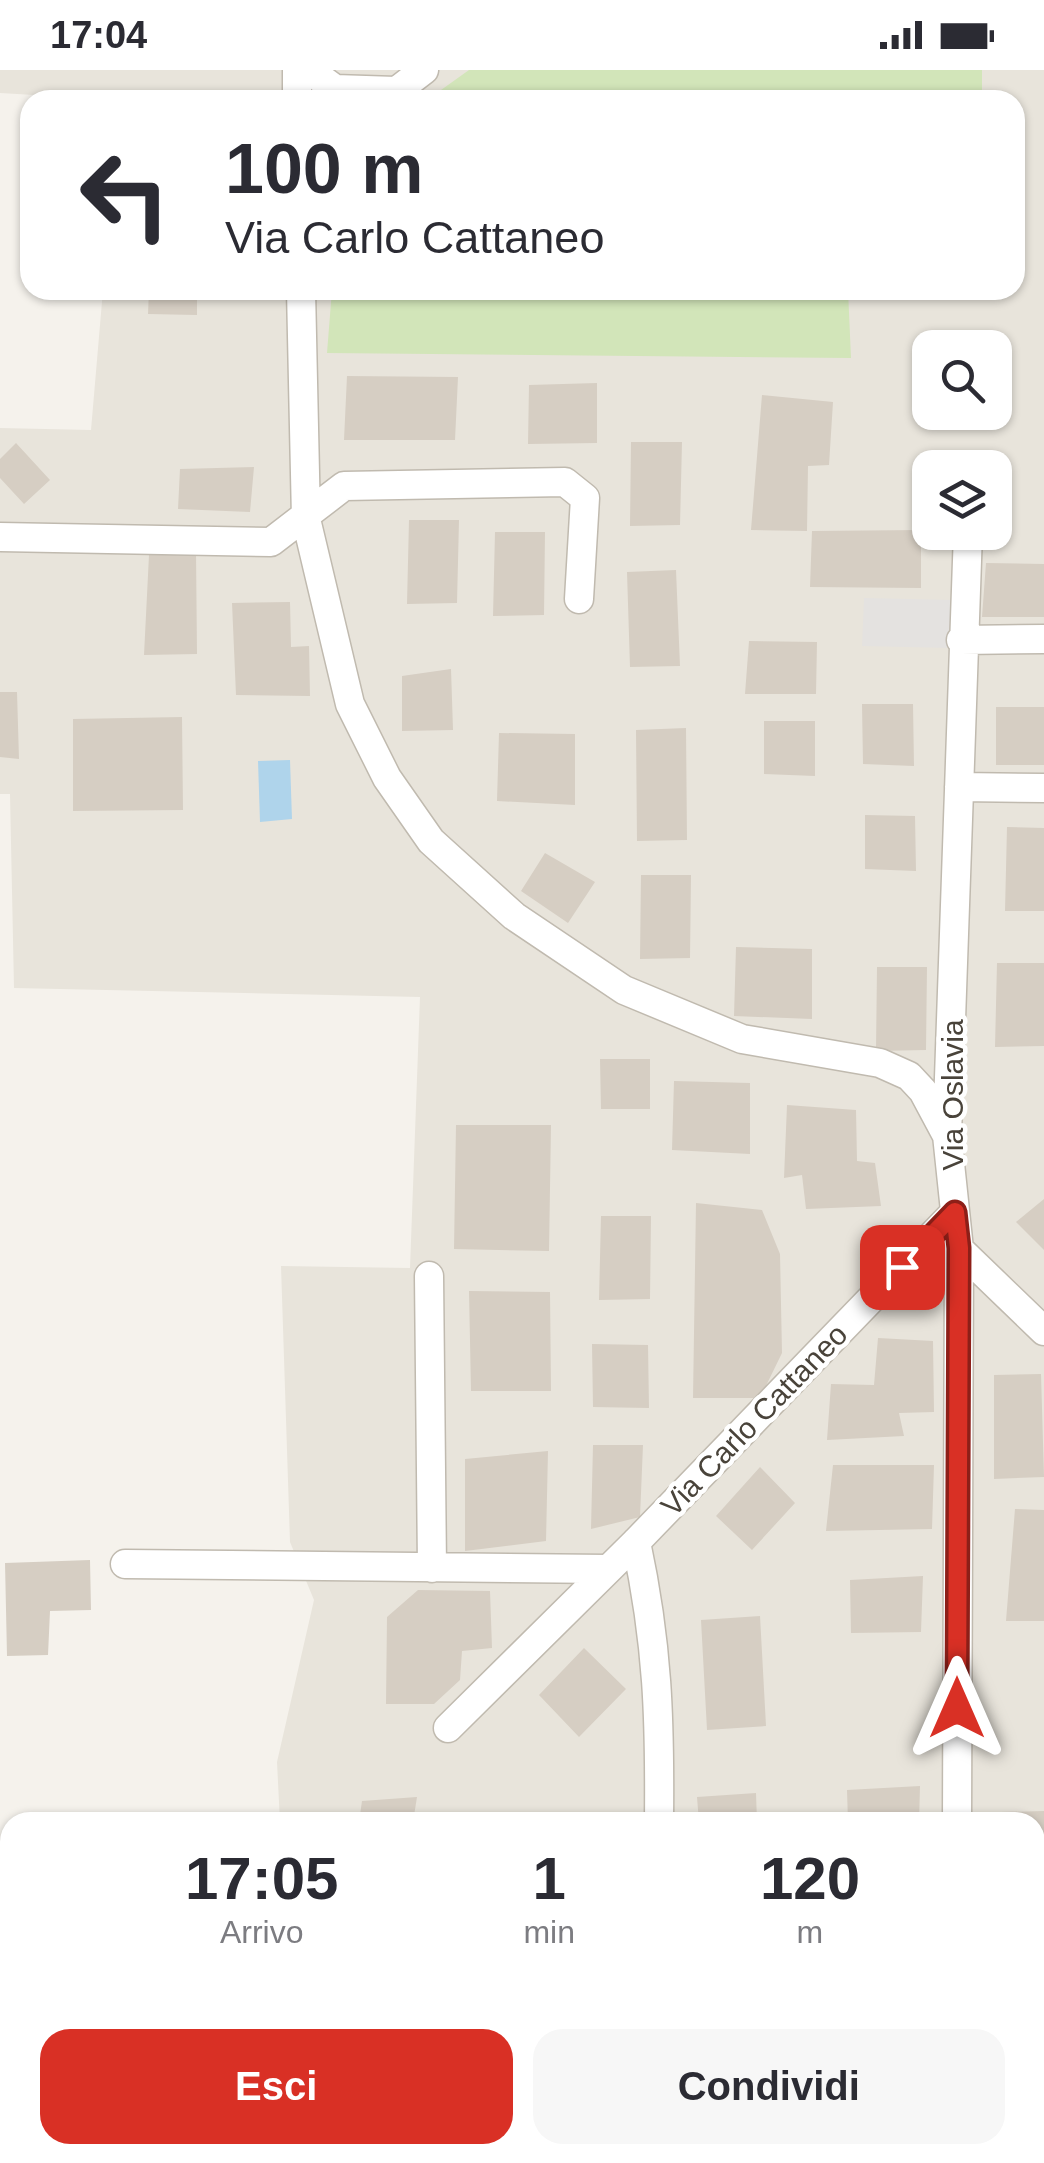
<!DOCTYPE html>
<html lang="it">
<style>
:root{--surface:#fff;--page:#f7f7f7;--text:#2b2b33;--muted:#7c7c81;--accent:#d93025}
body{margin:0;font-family:Helvetica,sans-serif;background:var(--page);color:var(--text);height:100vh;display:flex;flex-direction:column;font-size:38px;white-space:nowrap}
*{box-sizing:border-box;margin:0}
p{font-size:32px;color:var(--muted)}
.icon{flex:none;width:55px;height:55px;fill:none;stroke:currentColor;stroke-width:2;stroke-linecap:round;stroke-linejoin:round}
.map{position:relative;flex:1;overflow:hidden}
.details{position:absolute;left:0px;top:1742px;width:1045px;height:352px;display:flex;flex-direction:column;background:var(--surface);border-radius:30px 30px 0 0;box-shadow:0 2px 8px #0004}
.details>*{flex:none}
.banner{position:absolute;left:20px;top:20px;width:1005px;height:210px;border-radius:30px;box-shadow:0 2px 8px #0004;background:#fff;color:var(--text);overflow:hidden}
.fabs{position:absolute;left:912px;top:260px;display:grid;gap:20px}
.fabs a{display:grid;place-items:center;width:100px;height:100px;border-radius:20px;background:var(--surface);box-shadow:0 2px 8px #0004;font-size:50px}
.pin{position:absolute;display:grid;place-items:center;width:85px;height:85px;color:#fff;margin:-42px;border-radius:20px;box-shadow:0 5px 15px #0006}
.me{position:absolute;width:110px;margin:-55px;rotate:0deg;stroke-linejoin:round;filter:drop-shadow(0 0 8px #0008)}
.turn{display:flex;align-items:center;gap:35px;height:210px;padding:0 40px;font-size:45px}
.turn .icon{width:130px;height:130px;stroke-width:2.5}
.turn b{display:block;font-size:70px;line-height:85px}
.eta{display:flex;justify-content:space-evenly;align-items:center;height:170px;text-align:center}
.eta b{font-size:60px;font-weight:700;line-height:70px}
.button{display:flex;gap:20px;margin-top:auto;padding:20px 40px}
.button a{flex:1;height:115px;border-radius:30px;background:var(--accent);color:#fff;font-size:40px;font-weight:700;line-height:115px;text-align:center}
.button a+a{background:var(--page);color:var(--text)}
.status{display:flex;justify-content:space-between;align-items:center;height:70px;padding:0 50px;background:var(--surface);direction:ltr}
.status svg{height:28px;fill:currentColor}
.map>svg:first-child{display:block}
.residential{fill:#e8e4db;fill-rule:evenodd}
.green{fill:#d2e5b9}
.parking{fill:#e4e2e0}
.water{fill:#afd4eb}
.building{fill:#d6cec3}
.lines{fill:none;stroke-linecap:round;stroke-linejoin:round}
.street-casing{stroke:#c0baaf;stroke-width:31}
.street{stroke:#fff;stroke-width:28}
.route-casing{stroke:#8d1f18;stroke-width:25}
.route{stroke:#d93025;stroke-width:18}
.labels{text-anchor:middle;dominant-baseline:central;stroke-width:9;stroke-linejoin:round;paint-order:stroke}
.street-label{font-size:30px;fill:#49433a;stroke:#fff}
</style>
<div class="status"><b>17:04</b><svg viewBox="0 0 49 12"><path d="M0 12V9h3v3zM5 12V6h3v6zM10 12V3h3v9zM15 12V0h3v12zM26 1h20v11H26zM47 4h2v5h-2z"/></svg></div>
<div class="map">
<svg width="1044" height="2093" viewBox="0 0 1044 2093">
<rect width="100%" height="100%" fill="#f5f2ec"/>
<path class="residential" d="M 0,0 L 1044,0 L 1044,2093 L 455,2093 L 455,2085 L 1035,2085 L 1035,1752 L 280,1752 L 277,1692 L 314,1530 L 290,1472 L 281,1196 L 410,1198 L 420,927 L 14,918 L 10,724 L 0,724 L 0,358 L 91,360 L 103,220 L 1015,220 L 1015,30 L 119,30 L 0,23 ZM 930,278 L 995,278 L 995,342 L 930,342 ZM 930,398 L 995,398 L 995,462 L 930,462 Z
M 127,2085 L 366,2085 L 364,2093 L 128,2093 Z"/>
<path class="green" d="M 469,0 L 982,0 L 982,30 L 427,30 Z
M 332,220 L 848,220 L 851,288 L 327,283 Z"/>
<path class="parking" d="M 864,528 L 953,530 L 952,578 L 862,576 Z"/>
<path class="water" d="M 290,690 L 292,749 L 260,752 L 258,691 Z"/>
<path class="building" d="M 149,220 L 197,220 L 197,245 L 148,244 Z
M 347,306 L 458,307 L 455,370 L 344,370 Z
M 597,313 L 597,373 L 528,374 L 529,315 Z
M 762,325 L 833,332 L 829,395 L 808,396 L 807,461 L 751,460 Z
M 631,372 L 682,372 L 680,455 L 630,456 Z
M 16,373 L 50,410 L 24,434 L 0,408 L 0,389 Z
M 254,397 L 250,442 L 178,439 L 180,399 Z
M 409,450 L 459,450 L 457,533 L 407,534 Z
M 921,460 L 921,518 L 810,517 L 812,461 Z
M 495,462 L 545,462 L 544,545 L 493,546 Z
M 196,482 L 197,584 L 144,585 L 149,485 Z
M 986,493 L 1044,494 L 1044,547 L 982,547 Z
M 676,500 L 680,596 L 630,597 L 627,502 Z
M 290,532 L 291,577 L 309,576 L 310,626 L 236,625 L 232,533 Z
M 749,571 L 817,572 L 816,624 L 745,624 Z
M 451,599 L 453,660 L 402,661 L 402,606 Z
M 0,622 L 17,622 L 19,689 L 0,687 Z
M 862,634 L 913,634 L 914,696 L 863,694 Z
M 996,637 L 1044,637 L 1044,695 L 996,695 Z
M 182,647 L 183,740 L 73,741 L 73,649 Z
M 764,651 L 815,651 L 815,706 L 764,704 Z
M 686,658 L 687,770 L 637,771 L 636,660 Z
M 499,663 L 575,664 L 575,735 L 497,731 Z
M 865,745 L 915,746 L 916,801 L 865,799 Z
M 1007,757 L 1044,758 L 1044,841 L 1005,841 Z
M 545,783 L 595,812 L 568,853 L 521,821 Z
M 641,805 L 691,805 L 690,888 L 640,889 Z
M 736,877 L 812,879 L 812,949 L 734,946 Z
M 997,893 L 1044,893 L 1044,976 L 995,977 Z
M 877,897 L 927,897 L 926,980 L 876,981 Z
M 600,989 L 650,989 L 650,1039 L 601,1039 Z
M 674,1011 L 750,1013 L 750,1084 L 672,1080 Z
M 787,1035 L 856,1040 L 857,1091 L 875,1093 L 881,1136 L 806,1139 L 802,1105 L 784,1108 Z
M 456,1055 L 551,1055 L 549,1181 L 454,1179 Z
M 1044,1129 L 1044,1180 L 1016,1152 Z
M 696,1133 L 762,1140 L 780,1184 L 782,1283 L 760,1328 L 693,1328 Z
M 601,1146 L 651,1146 L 650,1229 L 599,1230 Z
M 469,1221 L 550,1222 L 551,1321 L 471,1321 Z
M 878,1268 L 933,1271 L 934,1342 L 899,1343 L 904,1366 L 827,1370 L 831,1314 L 874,1315 Z
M 592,1274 L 648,1275 L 649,1338 L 593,1337 Z
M 1041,1304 L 1044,1407 L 994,1409 L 994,1305 Z
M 593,1375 L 643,1375 L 640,1447 L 591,1459 Z
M 548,1381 L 546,1471 L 465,1481 L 465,1389 Z
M 833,1395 L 934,1395 L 932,1459 L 826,1461 Z
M 760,1397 L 795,1433 L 752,1480 L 716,1446 Z
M 1015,1439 L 1044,1440 L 1044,1551 L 1006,1551 Z
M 90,1490 L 91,1540 L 50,1541 L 48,1585 L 7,1586 L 5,1493 Z
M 923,1506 L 921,1562 L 851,1563 L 850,1510 Z
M 418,1520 L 490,1521 L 492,1578 L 462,1581 L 460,1610 L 434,1634 L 386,1634 L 387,1547 Z
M 760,1546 L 766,1656 L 707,1660 L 701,1550 Z
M 584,1578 L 626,1619 L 579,1667 L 539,1625 Z
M 920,1716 L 919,1752 L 848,1752 L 847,1720 Z
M 756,1723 L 757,1752 L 699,1752 L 697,1727 Z
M 417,1727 L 413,1752 L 359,1752 L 362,1731 Z
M 1044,1741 L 1044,1808 L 1035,1808 L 1035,1752 L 1001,1752 L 1001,1742 Z"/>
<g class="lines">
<g class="street-casing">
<path id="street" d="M 297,0 L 297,30
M 309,0 L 335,19 L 396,21
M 385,30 L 424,0
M 301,220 L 306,449 L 350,634 L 387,708 L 431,771 L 514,846 L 624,920 L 742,969 L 880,993 L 909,1006 L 923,1021 L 946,1064
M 0,467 L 271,472 L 344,416 L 565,412 L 585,428 L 579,529
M 961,570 L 1044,569
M 959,717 L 1044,718
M 959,1179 L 1044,1261
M 429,1206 L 432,1498
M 636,1472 C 658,1575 660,1649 659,1752
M 125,1494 L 608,1499
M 448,1658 L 636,1472 L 955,1142
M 957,1752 L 959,1179 L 947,1065 L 968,462
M 655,2093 L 655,2085
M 955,2093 L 955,2085"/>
</g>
<use href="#street" class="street"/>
</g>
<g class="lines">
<g class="route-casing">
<path id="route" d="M 902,1197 L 955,1142 L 959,1178 L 957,1638"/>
</g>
<use href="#route" class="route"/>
</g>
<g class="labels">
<g class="street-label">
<text transform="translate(952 1025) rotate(-90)">Via Oslavia</text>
<text transform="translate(754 1350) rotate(-46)">Via Carlo Cattaneo</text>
</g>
</g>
</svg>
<div class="fabs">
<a><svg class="icon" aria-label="search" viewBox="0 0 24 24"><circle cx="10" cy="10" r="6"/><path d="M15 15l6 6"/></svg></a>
<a><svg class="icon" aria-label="layers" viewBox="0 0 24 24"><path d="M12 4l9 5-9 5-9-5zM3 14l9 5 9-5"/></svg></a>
</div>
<div class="pin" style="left:902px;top:1197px;background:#d93025"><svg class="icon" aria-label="arrive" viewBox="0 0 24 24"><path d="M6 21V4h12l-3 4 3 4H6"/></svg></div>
<svg class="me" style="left:957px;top:1638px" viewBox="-20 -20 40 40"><path d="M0-17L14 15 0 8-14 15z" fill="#d93025" stroke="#fff" stroke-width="4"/></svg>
<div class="banner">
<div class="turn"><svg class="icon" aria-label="left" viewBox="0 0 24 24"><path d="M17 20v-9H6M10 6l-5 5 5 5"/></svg><div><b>100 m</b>Via Carlo Cattaneo</div></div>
</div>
<section class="details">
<div class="eta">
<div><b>17:05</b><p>Arrivo</p></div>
<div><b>1</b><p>min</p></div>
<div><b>120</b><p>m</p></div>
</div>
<div class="button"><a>Esci</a><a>Condividi</a></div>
</section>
</div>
